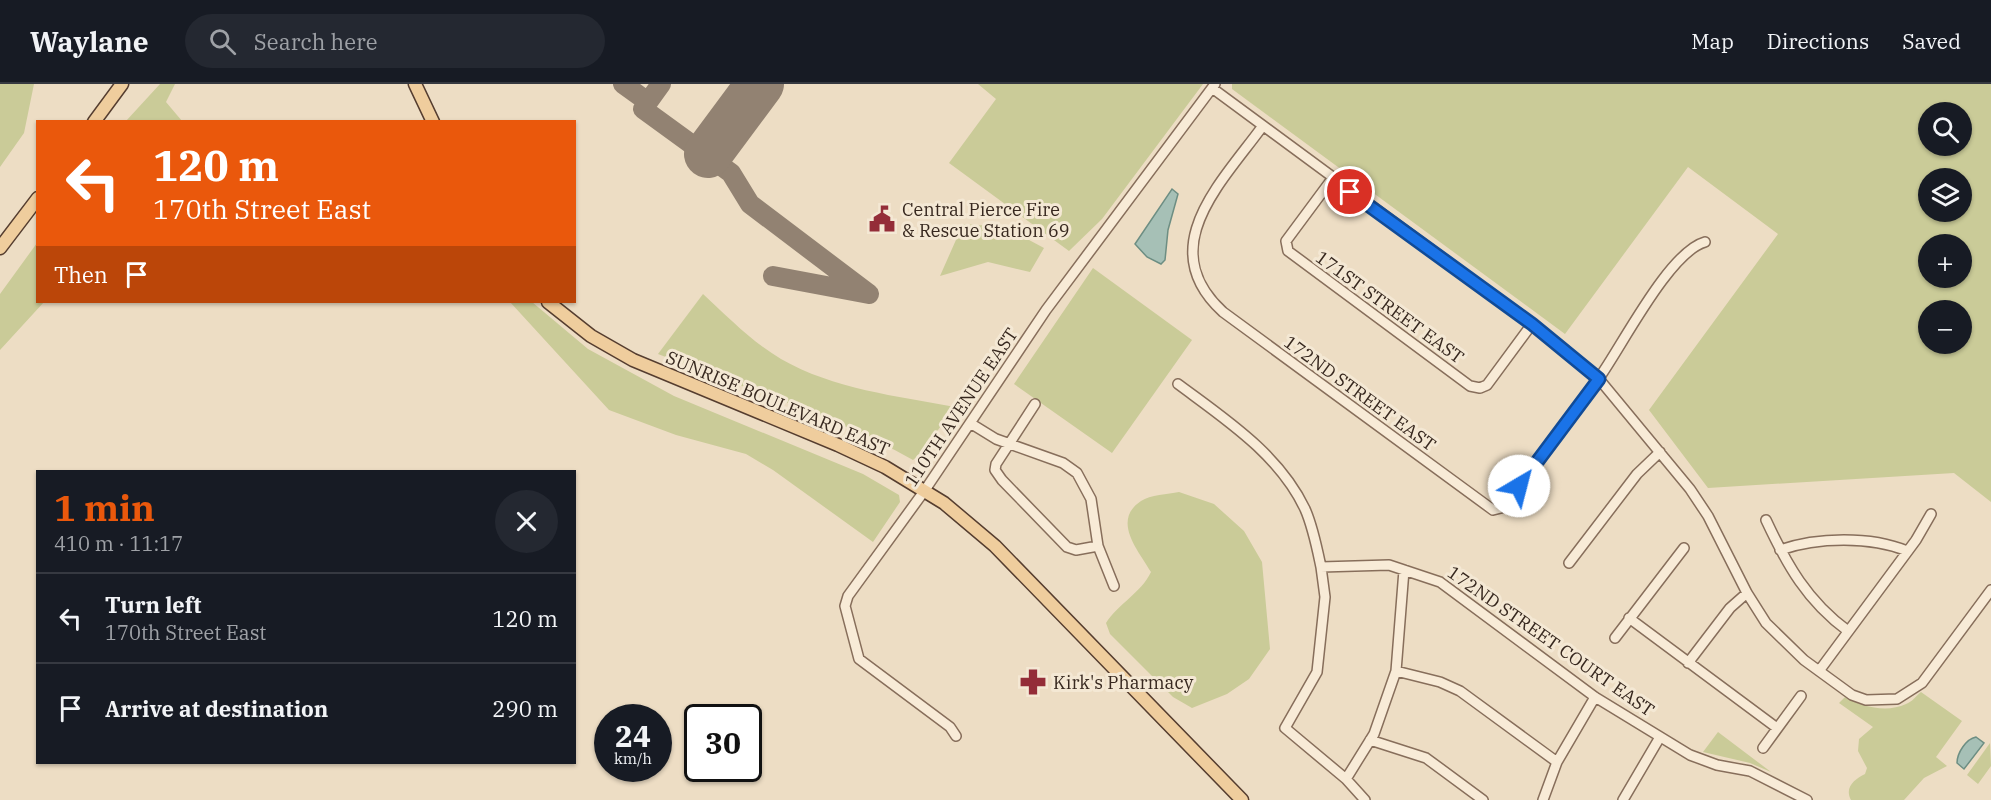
<!DOCTYPE html>
<meta charset="utf-8">
<style>
:root{--surface:#171b24;--page:#242831;--text:#f1f3f6;--muted:#9ea1a6;--line:#363941;--accent:#ea580c}
body{margin:0;font-family:"IBM Plex Serif",serif;background:var(--page);color:var(--text);height:100vh;display:flex;flex-direction:column;font-size:22px;white-space:nowrap}
*{box-sizing:border-box;margin:0}
p{font-size:20px;color:var(--muted)}
.icon{flex:none;width:33px;height:33px;fill:none;stroke:currentColor;stroke-width:2;stroke-linecap:round;stroke-linejoin:round}
.map{position:relative;flex:1;overflow:hidden}
.details{position:absolute;left:36px;top:386px;width:540px;height:294px;display:flex;flex-direction:column;background:var(--surface);border-radius:0px;box-shadow:0 2px 4px #0004}
.details>*{flex:none}
.guide{position:absolute;left:36px;top:36px;width:540px;height:183px;border-radius:0px;box-shadow:0 2px 4px #0004;background:#ea580c;color:#fff;overflow:hidden}
.controls{position:absolute;left:1918px;top:18px;display:grid;gap:12px}
.controls a{display:grid;place-items:center;width:54px;height:54px;border-radius:50%;background:var(--surface);box-shadow:0 2px 4px #0004;font-size:30px}
.speed{position:absolute;left:594px;top:620px;display:flex;gap:12px;font-size:30px;font-weight:700;text-align:center}
.speed>*{display:grid;place-content:center;width:78px;height:78px;border-radius:50%;background:var(--surface);box-shadow:0 2px 4px #0004;line-height:1}
.speed small{font-size:15px;font-weight:400}
.speed .limit{border:3px solid #111;border-radius:9px;background:#fff;color:#111}
.pin{position:absolute;display:grid;place-items:center;width:51px;height:51px;color:#fff;margin:-26px;border:3px solid #fff;border-radius:50%;box-shadow:0 2px 6px #0007}
.me{position:absolute;width:66px;margin:-33px;rotate:37deg;stroke-linejoin:round;filter:drop-shadow(0 0 4px #0008)}
.turn{display:flex;align-items:center;gap:21px;height:126px;padding:0 18px;font-size:27px}
.turn .icon{width:78px;height:78px;stroke-width:2.5}
.turn b{display:block;font-size:42px;line-height:51px}
.then{display:flex;align-items:center;height:57px;padding:0 18px;background:#0003;gap:12px;font-size:22px}
.round{display:grid;place-items:center;flex:none;width:63px;height:63px;border-radius:32px;background:var(--page)}
.overview{display:flex;align-items:center;justify-content:space-between;height:102px;padding:0 18px}
h1{font-size:36px;font-weight:700;line-height:45px;color:var(--accent)}
ul{padding:0;list-style:none}
li{display:flex;align-items:center;gap:18px;height:90px;padding:0 18px;border-top:2px solid var(--line)}
li div{flex:1}
li b{display:block;font-size:22px}
li em{font-style:normal}
header{display:flex;align-items:center;gap:36px;box-sizing:border-box;height:84px;padding:0 30px;background:var(--surface);border-bottom:2px solid var(--line)}
header strong{font-size:28px}
nav{display:flex;gap:33px;margin-inline-start:auto;font-size:21px}
.search{width:420px;height:54px;background:var(--page);display:flex;align-items:center;gap:15px;box-sizing:border-box;padding:0 21px;border-radius:33px;color:var(--muted);font-size:22px}
.map>svg:first-child{display:block}
.green{fill:#cacb98;fill-rule:evenodd}
.water{fill:#a6c0b6;stroke:#6d8e83;stroke-width:1.5}
.lines{fill:none;stroke-linecap:round;stroke-linejoin:round}
.taxiway{stroke:#928272;stroke-width:20}
.runway{stroke:#928272;stroke-width:48}
.minor-casing{stroke:#876e5b;stroke-width:12}
.major-casing{stroke:#553d2f;stroke-width:15}
.minor{stroke:#f8ebd7;stroke-width:9}
.major{stroke:#efcd9d;stroke-width:12}
.route-casing{stroke:#114b97;stroke-width:15}
.route{stroke:#1a73e8;stroke-width:10}
.labels{text-anchor:middle;dominant-baseline:central;stroke-width:6;stroke-linejoin:round;paint-order:stroke}
.poi-label{font-size:18px;fill:#37281f;stroke:#f4e8d4;text-anchor:start}
.street-label{font-size:18px;fill:#37281f;stroke:#f4e8d4}
</style>
<header>
<strong>Waylane</strong>
<div class="search"><svg class="icon" aria-label="search" viewBox="0 0 24 24"><circle cx="10" cy="10" r="6"/><path d="M15 15l6 6"/></svg>Search here</div>
<nav><a>Map</a><a>Directions</a><a>Saved</a></nav>
</header>
<div class="map">
<svg width="1991" height="716" viewBox="0 0 1991 716">
<rect width="100%" height="100%" fill="#edddc4"/>
<path class="green" d="M 0,0 L 34,0 L 24,49 L 0,83 Z
M 160,0 L 175,0 L 166,18 L 182,37 L 126,37 Z
M 978,0 L 1203,0 L 1102,135 L 1069,167 L 949,79 L 996,15 Z
M 1232,0 L 1991,0 L 1991,418 L 1954,389 L 1708,404 L 1649,326 L 1778,150 L 1688,83 L 1565,250 L 1232,5 ZM 1929,28 L 1962,28 L 1962,62 L 1929,62 ZM 1929,94 L 1962,94 L 1962,128 L 1929,128 ZM 1929,160 L 1962,160 L 1962,194 L 1929,194 ZM 1929,226 L 1962,226 L 1962,260 L 1929,260 Z
M 963,140 L 1005,143 L 1044,164 L 1030,188 L 988,178 L 940,192 Z
M 37,159 L 38,218 L 44,218 L 0,266 L 0,210 Z
M 1093,184 L 1192,256 L 1112,369 L 1014,300 Z
M 703,210 C 728,233 752,258 781,275 C 833,305 897,312 955,323 L 921,369 L 913,376 C 832,331 743,304 658,270 Z
M 510,218 L 532,218 L 588,265 L 674,312 L 863,390 L 899,411 L 900,418 L 873,458 L 773,386 L 746,370 L 676,351 L 609,326 Z
M 1179,408 L 1214,420 L 1244,447 L 1262,478 L 1270,565 L 1249,595 L 1227,610 L 1192,624 L 1173,613 L 1110,550 L 1106,539 C 1118,520 1141,509 1151,488 C 1139,467 1111,437 1141,417 C 1150,411 1168,410 1179,408 Z
M 1921,608 L 1962,637 L 1936,673 L 1947,682 L 1924,694 L 1904,716 L 1851,716 C 1844,703 1855,695 1865,690 L 1867,684 L 1858,667 L 1859,655 L 1873,643 L 1839,619 L 1845,613 C 1862,623 1887,629 1906,620 C 1912,618 1916,612 1921,608 Z
M 1718,648 L 1771,688 L 1750,679 L 1703,668 Z
M 1990,659 L 1991,682 L 1978,700 L 1967,691 Z"/>
<path class="water" d="M 1172,105 L 1178,110 L 1168,146 L 1165,176 L 1161,180 L 1147,173 L 1135,160 Z
M 1976,653 L 1984,659 L 1964,685 L 1957,679 C 1957,669 1966,655 1976,653 Z"/>
<g class="lines">
<path class="taxiway" d="M 623,0 L 648,18
M 661,0 L 643,25 L 731,89 L 750,120 L 869,210 L 773,192"/>
<path class="runway" d="M 708,70 L 760,0"/>
<g class="minor-casing">
<path id="minor" d="M 1212,4 L 1532,240 L 1599,295 L 1690,405 L 1708,432 L 1747,509 L 1766,539 L 1804,576 L 1852,611 L 1866,616 L 1897,615 L 1922,599 L 1991,506
M 1262,43 C 1221,99 1153,164 1223,228 L 1493,426 L 1501,424 L 1505,420 C 1537,378 1569,337 1599,294 C 1622,262 1669,168 1705,158
M 1332,95 L 1286,157 L 1288,167 L 1470,302 L 1480,304 L 1487,301 L 1532,240
M 1178,300 C 1225,335 1279,370 1305,425 C 1313,443 1317,464 1321,483 L 1389,481 L 1440,498 L 1595,613 L 1690,671 L 1717,681 L 1750,687 L 1807,716
M 1035,320 L 996,380 L 995,386 L 1002,396 L 1067,463 L 1076,466 L 1098,462
M 970,339 L 996,355 L 1063,379 L 1077,389 L 1091,415 L 1098,462 L 1114,502
M 1766,436 C 1787,481 1807,517 1848,547
M 1780,466 C 1817,453 1871,452 1907,467
M 1569,479 L 1637,390 L 1660,368
M 1321,483 L 1325,513 L 1317,588 L 1285,644 L 1346,695 L 1365,716
M 1629,534 L 1777,644
M 1615,554 L 1684,464
M 1688,579 L 1730,524 L 1747,509
M 1396,587 L 1440,598 L 1460,607 L 1557,678
M 1819,587 L 1916,456 L 1931,430
M 956,652 L 950,643 L 859,575 L 845,522 L 848,512 L 925,406 L 1046,226 L 1215,0
M 1370,656 L 1426,674 L 1483,716
M 1763,664 L 1801,612
M 1346,695 L 1374,650 L 1396,587 L 1404,486
M 1543,716 L 1557,678 L 1595,613
M 1623,716 L 1660,653"/>
</g>
<g class="major-casing">
<path id="major" d="M 415,0 L 433,38
M 94,38 L 122,0
M 0,164 L 38,114
M 548,218 L 591,252 L 633,276 L 838,361 L 885,383 L 944,419 L 995,462 L 1242,716"/>
</g>
<use href="#minor" class="minor"/>
<use href="#major" class="major"/>
</g>
<g class="lines">
<g class="route-casing">
<path id="route" d="M 1350,108 L 1532,240 L 1599,295 L 1519,402"/>
</g>
<use href="#route" class="route"/>
</g>
<defs>
<g id="civic-bare" transform="scale(2.07)"><path d="M-.6-6.5H3V-4.5H.6V-3L4-1V1h2V6H-6V1h2V-1L-.6-3ZM-1.2 2.5V6h2.4V2.5Z" fill="#942d38" stroke="#f4e8d4" stroke-width="2.5" paint-order="stroke"/></g>
<g id="pharmacy-bare" transform="scale(2.07)"><path d="M-2-6h4v4h4v4h-4v4h-4v-4h-4v-4h4Z" fill="#942d38" stroke="#f4e8d4" stroke-width="2.5" paint-order="stroke"/></g>
</defs>
<g fill-rule="evenodd">
<use href="#civic-bare" x="882" y="135"/>
<use href="#pharmacy-bare" x="1033" y="598"/>
</g>
<g class="labels">
<g class="poi-label">
<text x="902" y="125">Central Pierce Fire<tspan x="902" dy="21">&amp; Rescue Station 69</tspan></text>
<text x="1053" y="598">Kirk's Pharmacy</text>
</g>
<g class="street-label">
<text transform="translate(1390 223) rotate(36)">171ST STREET EAST</text>
<text transform="translate(1360 309) rotate(36)">172ND STREET EAST</text>
<text transform="translate(778 319) rotate(23)">SUNRISE BOULEVARD EAST</text>
<text transform="translate(961 323) rotate(-56)">110TH AVENUE EAST</text>
<text transform="translate(1551 557) rotate(35)">172ND STREET COURT EAST</text>
</g>
</g>
</svg>
<div class="controls">
<a><svg class="icon" aria-label="search" viewBox="0 0 24 24"><circle cx="10" cy="10" r="6"/><path d="M15 15l6 6"/></svg></a>
<a><svg class="icon" aria-label="layers" viewBox="0 0 24 24"><path d="M12 4l9 5-9 5-9-5zM3 14l9 5 9-5"/></svg></a>
<a>+</a>
<a>−</a>
</div>
<div class="speed"><div>24<small>km/h</small></div><div class="limit">30</div></div>
<div class="pin" style="left:1350px;top:108px;background:#d93025"><svg class="icon" aria-label="arrive" viewBox="0 0 24 24"><path d="M6 21V4h12l-3 4 3 4H6"/></svg></div>
<svg class="me" style="left:1519px;top:402px" viewBox="-20 -20 40 40"><circle r="19" fill="#fff"/><path d="M0-13L10 11 0 6-10 11z" fill="#1a73e8"/></svg>
<div class="guide">
<div class="turn"><svg class="icon" aria-label="left" viewBox="0 0 24 24"><path d="M17 20v-9H6M10 6l-5 5 5 5"/></svg><div><b>120 m</b>170th Street East</div></div>
<div class="then">Then<svg class="icon" aria-label="arrive" viewBox="0 0 24 24"><path d="M6 21V4h12l-3 4 3 4H6"/></svg></div>
</div>
<section class="details">
<div class="overview"><div><h1>1 min</h1><p>410 m · 11:17</p></div><a class="round"><svg class="icon" aria-label="close" viewBox="0 0 24 24"><path d="M6 6l12 12M18 6L6 18"/></svg></a></div>
<ul>
<li><svg class="icon" aria-label="left" viewBox="0 0 24 24"><path d="M17 20v-9H6M10 6l-5 5 5 5"/></svg><div><b>Turn left</b><p>170th Street East</p></div><em>120 m</em></li>
<li><svg class="icon" aria-label="arrive" viewBox="0 0 24 24"><path d="M6 21V4h12l-3 4 3 4H6"/></svg><div><b>Arrive at destination</b></div><em>290 m</em></li>
</ul>
</section>
</div>
